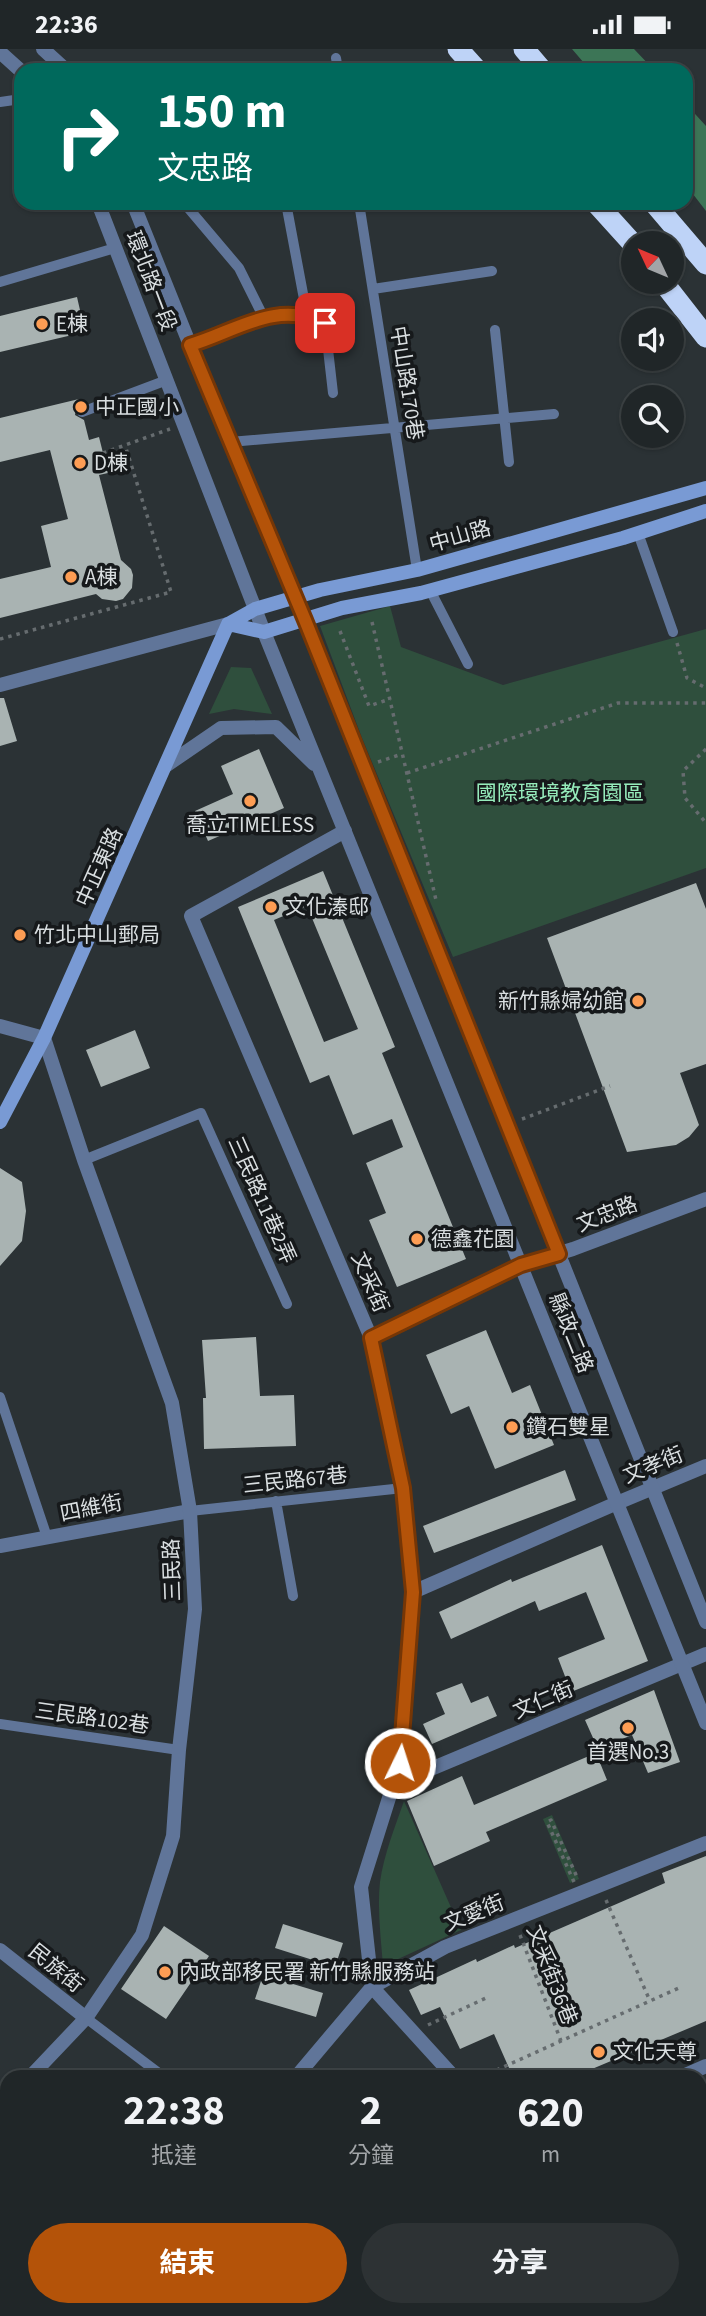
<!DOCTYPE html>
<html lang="zh-TW">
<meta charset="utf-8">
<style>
:root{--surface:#202628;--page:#2d3234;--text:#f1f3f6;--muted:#a2a5a8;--line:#3d4345;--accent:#b45309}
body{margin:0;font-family:"Source Sans 3","Noto Sans TC",sans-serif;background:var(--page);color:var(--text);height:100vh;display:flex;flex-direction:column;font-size:26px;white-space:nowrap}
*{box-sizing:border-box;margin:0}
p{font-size:23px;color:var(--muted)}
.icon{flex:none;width:38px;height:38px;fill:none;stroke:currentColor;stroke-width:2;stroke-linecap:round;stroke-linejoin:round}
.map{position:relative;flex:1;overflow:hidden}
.sheet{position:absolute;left:0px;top:2021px;width:707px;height:247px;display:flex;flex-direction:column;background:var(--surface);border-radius:21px 21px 0 0;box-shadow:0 2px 5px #0004,0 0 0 2px var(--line)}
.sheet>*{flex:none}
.hud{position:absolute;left:14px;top:14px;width:679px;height:147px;border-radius:21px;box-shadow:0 2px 5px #0004,0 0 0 2px var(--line);background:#00695c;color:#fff;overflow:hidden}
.needle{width:46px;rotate:314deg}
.tools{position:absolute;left:621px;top:182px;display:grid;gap:14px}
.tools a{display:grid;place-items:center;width:63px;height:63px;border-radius:50%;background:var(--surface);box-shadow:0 2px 5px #0004,0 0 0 2px var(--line);font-size:35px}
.pin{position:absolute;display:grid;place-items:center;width:60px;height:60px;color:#fff;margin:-30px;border-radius:14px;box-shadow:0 4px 10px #0006}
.me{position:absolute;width:77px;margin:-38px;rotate:4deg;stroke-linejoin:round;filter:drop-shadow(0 0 5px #0008)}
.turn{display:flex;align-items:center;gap:24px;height:147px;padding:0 28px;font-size:32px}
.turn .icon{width:91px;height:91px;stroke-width:2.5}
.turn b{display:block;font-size:49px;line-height:60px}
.eta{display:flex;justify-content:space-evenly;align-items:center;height:119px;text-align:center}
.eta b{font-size:42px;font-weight:700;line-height:49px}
.cta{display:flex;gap:14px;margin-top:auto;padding:14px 28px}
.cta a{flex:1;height:80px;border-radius:42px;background:var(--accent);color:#fff;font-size:28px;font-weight:700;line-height:80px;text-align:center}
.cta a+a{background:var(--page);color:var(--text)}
.status{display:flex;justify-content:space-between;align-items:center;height:49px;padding:0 35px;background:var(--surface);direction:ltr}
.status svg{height:19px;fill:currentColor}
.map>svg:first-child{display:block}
.green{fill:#2f4f3d}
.forest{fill:#3c7556}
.building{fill:#a9b3b2;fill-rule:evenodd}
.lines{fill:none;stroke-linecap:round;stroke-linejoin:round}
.path{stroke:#666c6f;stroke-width:3.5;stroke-dasharray:3.5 5;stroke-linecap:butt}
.service{stroke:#607599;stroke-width:10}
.minor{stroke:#607599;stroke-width:14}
.tertiary{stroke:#607599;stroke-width:14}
.secondary{stroke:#799ad4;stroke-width:14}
.motorway{stroke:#bed3f7;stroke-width:21}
.route-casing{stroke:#753606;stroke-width:18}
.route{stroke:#b45309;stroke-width:12}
.poi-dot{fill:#fd9d54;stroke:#16191b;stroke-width:2.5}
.labels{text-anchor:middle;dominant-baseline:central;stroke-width:7;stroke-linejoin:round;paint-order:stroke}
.street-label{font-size:21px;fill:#d9dee0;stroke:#16191b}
.poi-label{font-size:21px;fill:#d9dee0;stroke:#16191b;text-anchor:start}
.park-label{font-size:21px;fill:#96ebbb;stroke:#16191b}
</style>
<div class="status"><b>22:36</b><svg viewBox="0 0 49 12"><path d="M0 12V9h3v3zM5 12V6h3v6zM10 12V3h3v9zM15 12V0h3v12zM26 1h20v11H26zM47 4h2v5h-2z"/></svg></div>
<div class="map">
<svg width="706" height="2267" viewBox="0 0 706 2267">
<rect width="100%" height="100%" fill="#2b3235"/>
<path class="green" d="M 390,557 L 401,598 L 503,636 L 706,580 L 706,819 L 453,908 L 362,689 L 320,577 Z
M 231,618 L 251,619 L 272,665 L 234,660 L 209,665 Z
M 404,1752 L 461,1881 L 383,1917 C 381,1889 377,1860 380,1833 C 384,1805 395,1778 404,1752 Z
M 552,1766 L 579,1830 L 570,1834 L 543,1770 Z"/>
<path class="forest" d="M 572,0 L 634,0 L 654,21 L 590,21 Z
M 686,55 L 706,77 L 706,162 L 686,136 Z"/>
<path class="building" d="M 77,248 L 85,283 L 0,303 L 0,267 Z
M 79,350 L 80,355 L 76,359 L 75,366 L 84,371 L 89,391 L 99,388 L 108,424 L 99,426 L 121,511 L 131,520 L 133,526 L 132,539 L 123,550 L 116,552 L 102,550 L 96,545 L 0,569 L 0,530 L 51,518 L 41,477 L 68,470 L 50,401 L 0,413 L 0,369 Z
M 0,649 L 4,649 L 17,692 L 0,697 Z
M 259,700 L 284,759 L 208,792 L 195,762 L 233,745 L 221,717 Z
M 323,822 L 395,998 L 382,1004 L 466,1210 L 397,1238 L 369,1171 L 386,1164 L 366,1114 L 403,1098 L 392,1070 L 353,1086 L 329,1026 L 310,1034 L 238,858 ZM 307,857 L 358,980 L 324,993 L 274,871 Z
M 696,834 L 706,860 L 706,1015 L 680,1024 L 699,1076 L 689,1088 L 676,1096 L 627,1103 L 547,889 Z
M 135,981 L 150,1019 L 101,1038 L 86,1001 Z
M 0,1119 L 22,1133 L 26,1162 L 22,1192 L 0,1217 Z
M 486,1281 L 512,1344 L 530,1336 L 554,1396 L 495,1420 L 469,1357 L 451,1365 L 426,1306 Z
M 256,1288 L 260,1347 L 294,1346 L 296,1397 L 204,1400 L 203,1349 L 206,1349 L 202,1291 Z
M 565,1421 L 576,1451 L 434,1504 L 423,1477 Z
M 602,1496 L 648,1612 L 571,1643 L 558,1609 L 605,1590 L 586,1543 L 539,1562 L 535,1552 L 451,1590 L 439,1563 L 511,1530 L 512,1533 Z
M 462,1634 L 471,1654 L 488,1647 L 497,1667 L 432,1695 L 423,1675 L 445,1665 L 436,1644 Z
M 654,1641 L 680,1713 L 648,1724 L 632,1686 L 598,1700 L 585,1671 Z
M 596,1704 L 607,1731 L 486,1783 L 490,1792 L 434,1817 L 407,1752 L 462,1727 L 474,1756 Z
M 706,1807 L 706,1972 L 573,2028 L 513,2028 L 494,1985 L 460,2000 L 440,1958 L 421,1966 L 409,1941 L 476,1910 L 477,1913 L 514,1896 L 515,1899 L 665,1834 L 662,1824 Z
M 283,1875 L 343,1894 L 335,1918 L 275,1899 Z
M 164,1877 L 209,1907 L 166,1970 L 121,1940 Z
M 263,1926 L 323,1944 L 316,1968 L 255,1950 Z"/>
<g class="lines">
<path class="path" d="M 103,404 L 170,380
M 372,573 L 436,851
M 340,582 L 369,657 L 390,650
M 0,590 L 171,543 L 125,396
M 677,594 L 687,629 L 706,639
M 706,700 L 683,722 L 685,749 L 706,774
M 378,713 L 402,705
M 407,724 L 618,654 L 706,654
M 522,1070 L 610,1037
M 574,1833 L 547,1773 L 551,1771 L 577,1828
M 606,1851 L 650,1952
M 520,1886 L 561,1992
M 428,1976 L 486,1949
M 481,2028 L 681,1938"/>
<path class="service" d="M 336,9 L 338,21
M 0,53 L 21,50
M 184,154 L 239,219 L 263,267
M 286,154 L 307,266
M 359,154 L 417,521
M 0,233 L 115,199
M 373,240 L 492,222
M 495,281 L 509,413
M 190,296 C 237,282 275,251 325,274 L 333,344
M 82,363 L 167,331
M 230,393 L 554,365
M 638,484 L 673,583
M 430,541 L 468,615
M 84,1111 L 201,1064 L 287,1255
M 0,1348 L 47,1488
M 276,1452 L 293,1547
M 190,1462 L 403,1439
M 0,1675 L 179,1701
M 86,1969 L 164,2028"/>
<path class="minor" d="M 345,782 L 191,867 L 371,1289 L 403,1439 L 413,1543 L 400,1714 L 361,1838 L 372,1938 L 454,2028
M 0,977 L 44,989
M 371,1289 L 521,1216 L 573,1200 L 706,1150
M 0,1497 L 190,1462
M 413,1543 L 617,1454 L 706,1417
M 395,1735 L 706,1605
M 0,1901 L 86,1969
M 296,2028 L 372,1938 L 445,1898 L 706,1794
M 681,2028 L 706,2017
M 0,2214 L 7,2221
M 700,2255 L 706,2252
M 48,2261 L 54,2267
M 648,2261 L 652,2267
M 96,2267 L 101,2261
M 347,2267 L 354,2261
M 677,2267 L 688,2261"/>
<path class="tertiary" d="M 43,0 L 66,21
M 0,3 L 21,22
M 98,154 L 264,583 L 706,1674
M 133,154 L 190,296 L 305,571 L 706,1573
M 0,636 L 228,575
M 167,716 L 221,679 L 276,678 L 314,715
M 30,2028 L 86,1969 L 142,1886 L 173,1787 L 179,1701 L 195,1560 L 190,1462 L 172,1354 L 84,1111 L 44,989
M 0,2060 L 7,2053"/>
<path class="secondary" d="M 228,575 L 255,560 L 320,541 L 417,521 L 706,439
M 228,575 L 264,583 L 342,559 L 421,544 L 623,489 L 706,462
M 0,1073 L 44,989 L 228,575"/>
<path class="motorway" d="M 458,0 L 477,21
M 524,0 L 542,21
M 596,154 L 634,196
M 654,154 L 706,215
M 663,233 L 706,288"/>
</g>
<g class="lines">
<g class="route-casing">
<path id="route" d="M 325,274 C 275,251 237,282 190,296 L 305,571 L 559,1205 L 521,1216 L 371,1289 L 403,1439 L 413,1543 L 400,1714"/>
</g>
<use href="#route" class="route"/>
</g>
<g class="poi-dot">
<circle cx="42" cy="275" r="7"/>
<circle cx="81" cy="358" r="7"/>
<circle cx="80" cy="414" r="7"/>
<circle cx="71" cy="528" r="7"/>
<circle cx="250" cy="752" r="7"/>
<circle cx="271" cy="858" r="7"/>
<circle cx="20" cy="886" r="7"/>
<circle cx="638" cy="952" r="7"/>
<circle cx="417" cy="1190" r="7"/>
<circle cx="512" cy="1378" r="7"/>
<circle cx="628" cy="1679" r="7"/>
<circle cx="165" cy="1923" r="7"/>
<circle cx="599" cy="2003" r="7"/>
</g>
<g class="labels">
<g class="street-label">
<text transform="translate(151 232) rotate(69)">環北路一段</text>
<text transform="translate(407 334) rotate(81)">中山路170巷</text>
<text transform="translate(460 487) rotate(-16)">中山路</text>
<text transform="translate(99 818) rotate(-66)">中正東路</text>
<text transform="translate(262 1151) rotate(66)">三民路11巷2弄</text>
<text transform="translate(607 1165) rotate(-21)">文忠路</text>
<text transform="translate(370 1233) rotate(67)">文采街</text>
<text transform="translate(571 1284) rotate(68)">縣政二路</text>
<text transform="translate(653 1416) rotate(-22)">文孝街</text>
<text transform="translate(295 1431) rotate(-6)">三民路67巷</text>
<text transform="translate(91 1459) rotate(-11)">四維街</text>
<text transform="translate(172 1521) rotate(-92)">三民路</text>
<text transform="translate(543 1651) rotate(-23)">文仁街</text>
<text transform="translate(92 1669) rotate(8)">三民路102巷</text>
<text transform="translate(474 1864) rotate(-22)">文愛街</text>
<text transform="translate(56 1919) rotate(39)">民族街</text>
<text transform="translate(552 1926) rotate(69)">文采街36巷</text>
</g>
<g class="poi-label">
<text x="56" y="275">E棟</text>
<text x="95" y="358">中正國小</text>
<text x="94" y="414">D棟</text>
<text x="85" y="528">A棟</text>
<text x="250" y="776" text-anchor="middle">喬立TIMELESS</text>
<text x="285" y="858">文化溱邸</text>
<text x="34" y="886">竹北中山郵局</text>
<text x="624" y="952" text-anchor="end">新竹縣婦幼館</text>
<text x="431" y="1190">德鑫花園</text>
<text x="526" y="1378">鑽石雙星</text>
<text x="628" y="1703" text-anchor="middle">首選No.3</text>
<text x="179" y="1923">內政部移民署 新竹縣服務站</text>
<text x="613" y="2003">文化天尊</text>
</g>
<g class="park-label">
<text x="560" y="744">國際環境教育園區</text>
</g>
</g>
</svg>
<div class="tools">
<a><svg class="needle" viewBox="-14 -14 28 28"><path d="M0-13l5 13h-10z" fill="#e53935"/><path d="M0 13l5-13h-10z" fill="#a2a5a8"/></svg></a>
<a><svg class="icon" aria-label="sound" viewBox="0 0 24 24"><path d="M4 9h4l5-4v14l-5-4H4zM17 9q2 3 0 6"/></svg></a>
<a><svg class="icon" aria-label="search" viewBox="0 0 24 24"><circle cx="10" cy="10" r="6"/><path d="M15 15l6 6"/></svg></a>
</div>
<div class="pin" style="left:325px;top:274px;background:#d93025"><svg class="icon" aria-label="arrive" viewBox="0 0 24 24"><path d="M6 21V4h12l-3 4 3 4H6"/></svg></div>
<svg class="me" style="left:400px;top:1714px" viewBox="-20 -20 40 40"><circle r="17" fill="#b45309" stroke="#fff" stroke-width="3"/><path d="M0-11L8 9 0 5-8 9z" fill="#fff"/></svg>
<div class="hud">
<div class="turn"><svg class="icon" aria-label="right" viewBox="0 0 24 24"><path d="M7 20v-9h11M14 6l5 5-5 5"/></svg><div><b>150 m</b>文忠路</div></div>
</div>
<section class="sheet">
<div class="eta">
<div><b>22:38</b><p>抵達</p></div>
<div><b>2</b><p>分鐘</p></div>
<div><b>620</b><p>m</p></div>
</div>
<div class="cta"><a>結束</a><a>分享</a></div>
</section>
</div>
